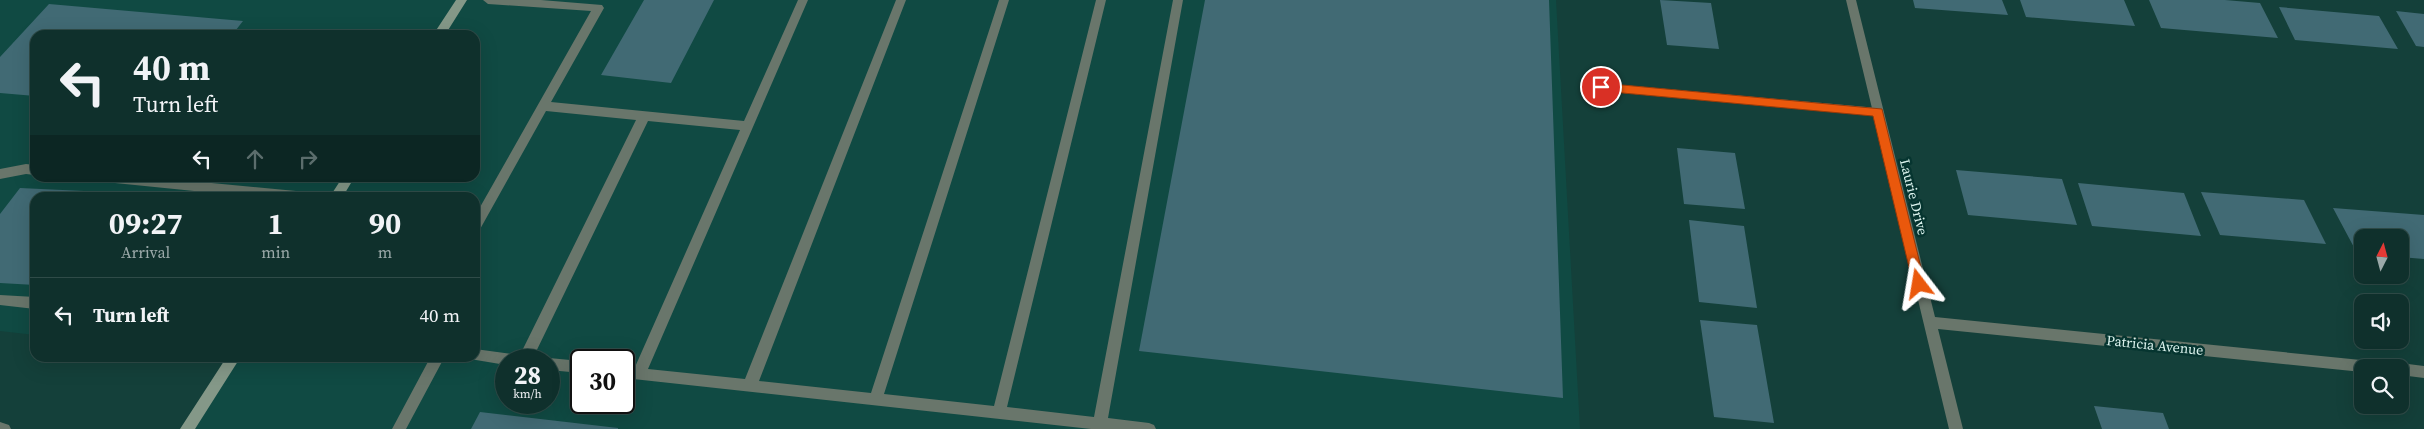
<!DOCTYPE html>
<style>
:root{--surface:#0f302c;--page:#183834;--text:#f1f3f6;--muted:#9ba9a9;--line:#2f4b48}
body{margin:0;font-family:"Source Serif 4",serif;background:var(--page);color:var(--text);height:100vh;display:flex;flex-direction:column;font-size:19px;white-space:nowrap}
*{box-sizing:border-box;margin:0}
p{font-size:16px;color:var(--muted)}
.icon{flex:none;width:28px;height:28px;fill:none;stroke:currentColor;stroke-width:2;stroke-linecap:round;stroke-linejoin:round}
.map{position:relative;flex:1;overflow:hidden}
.drawer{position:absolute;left:30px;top:192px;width:450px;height:170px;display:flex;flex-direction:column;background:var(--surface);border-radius:15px;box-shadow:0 5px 20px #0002,0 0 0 1px var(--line)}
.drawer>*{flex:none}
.banner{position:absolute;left:30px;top:30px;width:450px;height:152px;border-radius:15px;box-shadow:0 5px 20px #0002,0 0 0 1px var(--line);background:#0f302c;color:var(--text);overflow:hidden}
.needle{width:32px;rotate:6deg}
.buttons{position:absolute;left:2354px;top:229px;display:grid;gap:10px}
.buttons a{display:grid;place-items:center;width:55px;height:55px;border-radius:10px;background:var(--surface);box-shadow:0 5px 20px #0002,0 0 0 1px var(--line);font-size:25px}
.speed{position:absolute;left:495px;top:349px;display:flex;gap:10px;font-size:25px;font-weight:700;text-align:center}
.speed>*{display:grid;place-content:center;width:65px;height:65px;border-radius:50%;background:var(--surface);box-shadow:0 5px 20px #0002,0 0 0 1px var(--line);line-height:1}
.speed small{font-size:12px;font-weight:400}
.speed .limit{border:2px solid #111;border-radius:8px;background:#fff;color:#111}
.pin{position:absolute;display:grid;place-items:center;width:42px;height:42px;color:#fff;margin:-21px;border:2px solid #fff;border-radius:50%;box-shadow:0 1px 5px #0007}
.me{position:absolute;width:55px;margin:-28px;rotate:346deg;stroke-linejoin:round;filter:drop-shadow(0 0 4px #0008)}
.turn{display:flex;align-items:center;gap:18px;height:105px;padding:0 20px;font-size:22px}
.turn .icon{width:65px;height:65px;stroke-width:2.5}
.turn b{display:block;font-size:35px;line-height:42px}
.lanes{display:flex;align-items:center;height:48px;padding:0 20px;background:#0003;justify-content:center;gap:25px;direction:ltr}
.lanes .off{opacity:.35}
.eta{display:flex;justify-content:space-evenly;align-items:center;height:85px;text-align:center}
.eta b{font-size:30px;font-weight:700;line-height:35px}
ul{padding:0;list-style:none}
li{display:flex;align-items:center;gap:15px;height:75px;padding:0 20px;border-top:1px solid var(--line)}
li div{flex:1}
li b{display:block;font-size:19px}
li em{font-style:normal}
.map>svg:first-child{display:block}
.built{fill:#104a43;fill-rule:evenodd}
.building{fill:#416a74}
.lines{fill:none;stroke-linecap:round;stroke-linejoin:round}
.lane{fill:#69766b;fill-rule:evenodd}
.street{fill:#69766b;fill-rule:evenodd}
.secondary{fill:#849888;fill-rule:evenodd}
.route{fill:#ea580c;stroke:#983908}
.labels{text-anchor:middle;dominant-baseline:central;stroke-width:5;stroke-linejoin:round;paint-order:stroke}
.street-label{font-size:14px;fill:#dbf2ed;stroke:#063530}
</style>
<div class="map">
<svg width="2424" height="429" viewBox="0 0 2424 429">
<rect width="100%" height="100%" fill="#14403a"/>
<path class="built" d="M 0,0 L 1556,0 L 1580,429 L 187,429 L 233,358 L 475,358 L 475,198 L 35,198 L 35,335 L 0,331 ZM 35,35 L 475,35 L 475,178 L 35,178 ZM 506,360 L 549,360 L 549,402 L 506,402 ZM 581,360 L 624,360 L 624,402 L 581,402 Z"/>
<path class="building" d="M 644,0 L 714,0 L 671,83 L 601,75 Z
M 1205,0 L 1549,0 L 1563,398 L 1139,351 Z
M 1660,0 L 1711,3 L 1719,49 L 1667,45 Z
M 1913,0 L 2002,0 L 2008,15 L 1915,8 Z
M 2020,0 L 2124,0 L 2135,26 L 2026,17 Z
M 2149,0 L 2225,0 L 2260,3 L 2278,38 L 2161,28 Z
M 49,4 L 243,21 L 232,35 L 35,35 L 35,96 L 0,93 L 0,57 Z
M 2279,7 L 2379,16 L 2398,49 L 2295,40 Z
M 2396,11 L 2424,14 L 2424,47 L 2416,46 Z
M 1677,148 L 1735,153 L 1745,209 L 1684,204 Z
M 1956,170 L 2062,179 L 2077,225 L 1968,215 Z
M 2078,183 L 2184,193 L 2201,236 L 2092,226 Z
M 20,188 L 169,195 L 167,198 L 35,198 L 35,285 L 0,283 L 0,214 Z
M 2201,192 L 2304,200 L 2326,244 L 2220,235 Z
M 2333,208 L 2424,215 L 2424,259 L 2400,257 L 2400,238 L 2362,238 L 2362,254 L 2357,253 Z
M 1689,220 L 1744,226 L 1757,308 L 1699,302 Z
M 1700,320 L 1757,325 L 1774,423 L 1714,417 Z
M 2094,406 L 2163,413 L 2169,429 L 2102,429 Z
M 480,412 L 618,428 L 618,429 L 471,429 Z"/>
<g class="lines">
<path class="lane" d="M 483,0 L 541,0 L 602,5 L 604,8 L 551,102 L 744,121 L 798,0 L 808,0 L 648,369 L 745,379 L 896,0 L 906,0 L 759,381 L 871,393 L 999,0 L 1009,0 L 884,394 L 994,406 L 1096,0 L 1106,0 L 1007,407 L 1094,417 L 1173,0 L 1183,0 L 1108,418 L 1149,423 L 1154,425 L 1156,429 L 1091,429 L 624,378 L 624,366 L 635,367 L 740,130 L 648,121 L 532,360 L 506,360 L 506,365 L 470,359 L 469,358 L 475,358 L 475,349 L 520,355 L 636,120 L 546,111 L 479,231 L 475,232 L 475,216 L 591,11 L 488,4 Z
M 1601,83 L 1878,108 L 1884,112 L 1878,116 L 1601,91 L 1595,87 Z
M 26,164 L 35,165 L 35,175 L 26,174 L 0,179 L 0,169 Z
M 109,178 L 159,178 L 317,193 L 323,198 L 263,198 L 115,183 Z
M 0,295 L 35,297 L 35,309 L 0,305 Z
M 430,358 L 444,358 L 406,429 L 392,429 Z
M 549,358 L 581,361 L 581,373 L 549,370 L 549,360 L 544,360 Z
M 0,422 L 9,425 L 11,429 L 0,429 Z"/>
<path class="street" d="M 1846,0 L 1856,0 L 1935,317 L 2381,362 L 2386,364 L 2388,368 L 2362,368 L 2362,372 L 1938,329 L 1963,429 L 1949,429 Z
M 2400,363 L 2424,366 L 2424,378 L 2400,375 L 2400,368 L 2394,368 Z"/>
<path class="secondary" d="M 456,0 L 467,0 L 445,35 L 433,35 Z
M 342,178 L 354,178 L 342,198 L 329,198 Z
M 226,358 L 240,358 L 195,429 L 180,429 Z"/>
</g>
<path class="route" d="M 1601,83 L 1882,109 L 1925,284 L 1924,287 L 1915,287 L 1913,284 L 1873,116 L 1601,91 L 1596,87 Z"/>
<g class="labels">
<g class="street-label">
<text transform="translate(1914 197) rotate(76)">Laurie Drive</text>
<text transform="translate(2155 345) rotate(6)">Patricia Avenue</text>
</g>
</g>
</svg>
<div class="buttons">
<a><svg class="needle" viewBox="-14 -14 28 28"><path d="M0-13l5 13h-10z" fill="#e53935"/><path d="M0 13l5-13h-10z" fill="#9ba9a9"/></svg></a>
<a><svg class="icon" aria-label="sound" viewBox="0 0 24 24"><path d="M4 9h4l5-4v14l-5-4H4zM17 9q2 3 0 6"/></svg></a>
<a><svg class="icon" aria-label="search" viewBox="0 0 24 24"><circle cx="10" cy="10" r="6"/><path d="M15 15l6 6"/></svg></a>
</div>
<div class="speed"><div>28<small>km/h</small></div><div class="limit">30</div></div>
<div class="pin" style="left:1601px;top:87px;background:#d93025"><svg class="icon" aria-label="arrive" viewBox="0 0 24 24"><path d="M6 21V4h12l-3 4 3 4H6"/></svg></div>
<svg class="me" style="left:1919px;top:284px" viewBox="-20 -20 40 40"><path d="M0-17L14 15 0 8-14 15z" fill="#ea580c" stroke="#fff" stroke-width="4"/></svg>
<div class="banner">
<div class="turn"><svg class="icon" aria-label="left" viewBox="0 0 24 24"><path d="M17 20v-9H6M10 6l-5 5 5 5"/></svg><div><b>40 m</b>Turn left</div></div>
<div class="lanes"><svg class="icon" aria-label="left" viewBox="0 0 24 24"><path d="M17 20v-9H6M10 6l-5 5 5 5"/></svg><svg class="icon off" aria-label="ahead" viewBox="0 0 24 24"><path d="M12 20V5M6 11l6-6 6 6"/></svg><svg class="icon off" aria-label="right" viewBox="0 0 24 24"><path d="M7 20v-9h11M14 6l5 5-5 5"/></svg></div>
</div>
<section class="drawer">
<div class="eta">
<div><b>09:27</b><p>Arrival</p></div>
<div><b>1</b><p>min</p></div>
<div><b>90</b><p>m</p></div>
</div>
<ul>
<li><svg class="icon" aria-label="left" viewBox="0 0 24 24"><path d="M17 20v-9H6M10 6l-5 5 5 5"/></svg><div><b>Turn left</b></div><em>40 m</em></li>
</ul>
</section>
</div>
